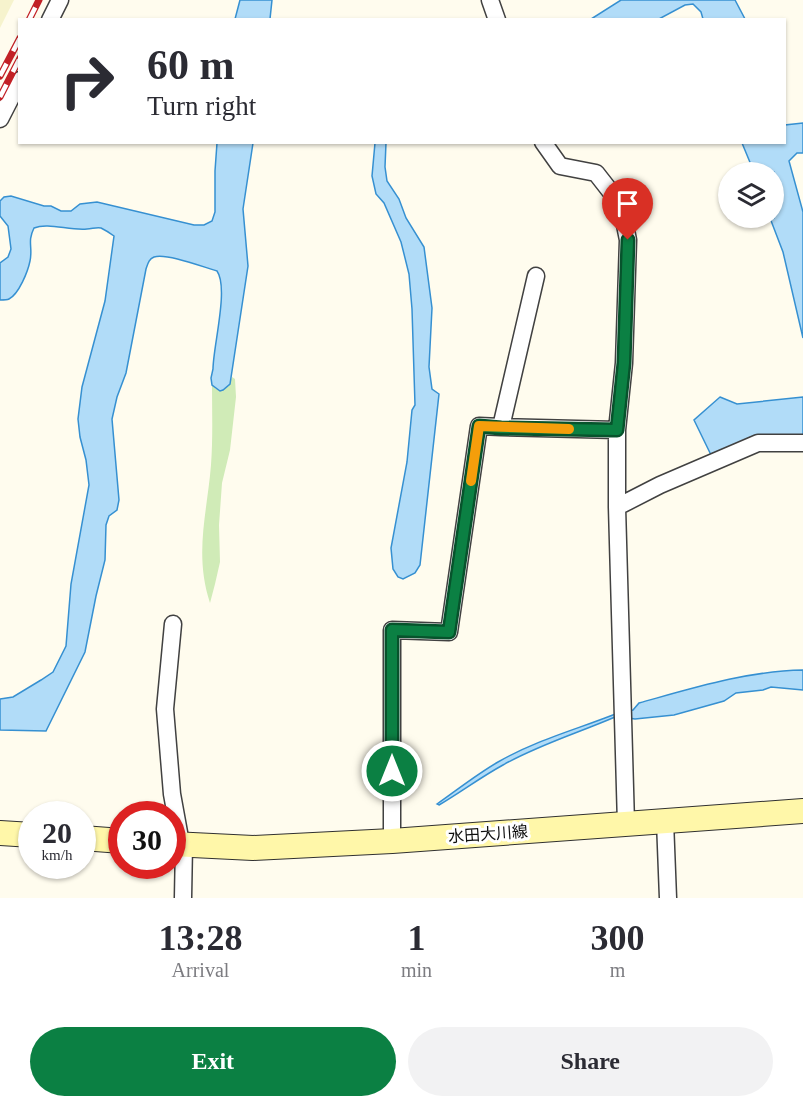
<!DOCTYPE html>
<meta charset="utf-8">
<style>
:root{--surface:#fff;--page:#f2f2f3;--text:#2b2b33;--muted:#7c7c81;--accent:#0b8043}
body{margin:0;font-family:"Times New Roman","Noto Sans JP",serif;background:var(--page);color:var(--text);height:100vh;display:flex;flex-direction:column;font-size:22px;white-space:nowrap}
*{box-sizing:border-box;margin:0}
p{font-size:20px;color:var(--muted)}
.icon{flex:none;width:33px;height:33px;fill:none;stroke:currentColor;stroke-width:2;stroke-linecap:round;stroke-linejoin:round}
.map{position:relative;height:898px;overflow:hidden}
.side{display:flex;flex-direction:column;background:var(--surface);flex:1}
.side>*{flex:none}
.banner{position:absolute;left:18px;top:18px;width:768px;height:126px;border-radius:0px;box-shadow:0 2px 4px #0004;background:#fff;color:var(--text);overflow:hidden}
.tools{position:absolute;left:718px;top:162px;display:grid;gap:12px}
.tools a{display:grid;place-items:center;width:66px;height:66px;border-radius:50%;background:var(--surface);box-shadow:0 2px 4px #0004;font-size:30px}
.speed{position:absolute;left:18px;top:801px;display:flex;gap:12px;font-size:30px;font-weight:700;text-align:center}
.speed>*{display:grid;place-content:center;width:78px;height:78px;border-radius:50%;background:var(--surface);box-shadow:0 2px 4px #0004;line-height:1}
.speed small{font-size:15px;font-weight:400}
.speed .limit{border:9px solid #d22;background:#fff;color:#111}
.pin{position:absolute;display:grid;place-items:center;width:51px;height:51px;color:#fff;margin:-62px -26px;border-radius:50% 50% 50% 0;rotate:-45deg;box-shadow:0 0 6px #0007}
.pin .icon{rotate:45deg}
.me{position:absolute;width:66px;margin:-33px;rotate:0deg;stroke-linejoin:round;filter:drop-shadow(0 0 4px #0008)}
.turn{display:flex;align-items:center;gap:21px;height:126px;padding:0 30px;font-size:27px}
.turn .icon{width:78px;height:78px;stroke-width:2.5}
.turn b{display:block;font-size:42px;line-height:51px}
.eta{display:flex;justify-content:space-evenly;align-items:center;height:102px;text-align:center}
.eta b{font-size:36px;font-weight:600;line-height:42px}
.button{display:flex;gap:12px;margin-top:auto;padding:12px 30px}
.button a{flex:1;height:69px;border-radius:36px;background:var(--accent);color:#fff;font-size:24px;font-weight:600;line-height:69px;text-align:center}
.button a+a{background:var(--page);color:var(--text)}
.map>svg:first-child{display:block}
.farmland{fill:#f6f3cd}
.green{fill:#d0ebb7}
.water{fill:#b1dcf8;stroke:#3690d1;stroke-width:1.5}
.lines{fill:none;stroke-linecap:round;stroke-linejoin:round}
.street-casing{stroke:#414141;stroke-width:19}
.secondary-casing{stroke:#303030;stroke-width:26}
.street{stroke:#fff;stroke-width:16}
.secondary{stroke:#fff7a9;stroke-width:24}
.rail-casing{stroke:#c22126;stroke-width:7}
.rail{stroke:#fff;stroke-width:4.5;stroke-dasharray:14;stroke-linecap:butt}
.route-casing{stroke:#07532c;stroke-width:15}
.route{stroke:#0b8043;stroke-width:10}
.slow{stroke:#f59e0b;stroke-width:10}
.labels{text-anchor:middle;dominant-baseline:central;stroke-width:6;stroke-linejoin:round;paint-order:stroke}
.street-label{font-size:16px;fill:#0e0e0e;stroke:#fff}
</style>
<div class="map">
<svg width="803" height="898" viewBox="0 0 803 898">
<rect width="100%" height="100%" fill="#fffcee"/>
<path class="farmland" d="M 0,0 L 14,0 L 0,28 Z"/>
<path class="green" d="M 232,377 L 235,379 L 236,397 L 230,450 L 222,483 L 219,525 L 220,562 L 215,584 L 210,603 C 194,554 207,514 211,465 C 213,438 212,412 212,385 L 216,389 L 228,387 Z"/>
<path class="water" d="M 240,0 L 272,0 L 270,19 L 235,19 Z
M 621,0 L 735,0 L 745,19 L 703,19 L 701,12 L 693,4 L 685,5 L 659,19 L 591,19 Z
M 803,123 L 803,153 L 797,153 L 789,161 L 803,212 L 803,338 L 783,252 L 770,218 L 774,218 L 774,172 L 754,172 L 742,143 L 784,142 L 785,125 Z
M 217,143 L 253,143 L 243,209 L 248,266 L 230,384 L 223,390 L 220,391 L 212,385 L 211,378 L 213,369 C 213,347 229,288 217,271 C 203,267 167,253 154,257 C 149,259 148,263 146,269 L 126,373 L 117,397 L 112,419 L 119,500 L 117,510 L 109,516 L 106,525 L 105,560 L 96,596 L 85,652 L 46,731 L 0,730 L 0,699 L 13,697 L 41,680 L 53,672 L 66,646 L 71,584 L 89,485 L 86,460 L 80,437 L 78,419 L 82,387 L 105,301 L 114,236 C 110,233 105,230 101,228 C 96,227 92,229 87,229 C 70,231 48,222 34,228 C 27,242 33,247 30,261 C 28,271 19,294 9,299 C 7,300 3,300 0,300 L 0,263 L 8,257 L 11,249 L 8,226 L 0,216 L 0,201 L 4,197 L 11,196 L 44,206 L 51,206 L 61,211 L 71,211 L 80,204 L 97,202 L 194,225 L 204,225 L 212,221 L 215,212 L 215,171 Z
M 375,143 L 386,143 L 385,167 L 387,181 L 399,199 L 406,218 L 424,247 L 432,308 L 429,367 L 432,389 L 439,394 L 420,565 L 415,573 L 403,579 L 398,577 L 393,569 L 391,548 L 407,462 L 412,410 L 415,405 L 412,309 L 409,274 L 401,242 L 384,203 L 376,194 L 372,176 Z
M 720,397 L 737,404 L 803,397 L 803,437 L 712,457 L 694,420 Z
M 803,670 L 803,690 L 771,687 L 763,690 L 736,693 L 724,701 L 674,715 L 635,719 L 628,718 L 628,711 L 633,710 L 639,703 C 693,688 747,671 803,670 Z
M 618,713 L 615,717 C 578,733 538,745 503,765 C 481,777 461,792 439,805 L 437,804 C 457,790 477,774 498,762 C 536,740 578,729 618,713 Z"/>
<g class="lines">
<g class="street-casing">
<path id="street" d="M 490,0 L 497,20
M 50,20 L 60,0
M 0,119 L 20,80
M 543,142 L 560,166 L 596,173 L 621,205 L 628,240 L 624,363 L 617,430 L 617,507 L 626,824
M 501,427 L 617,430
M 617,507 L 660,485 L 758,443 L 803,443
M 173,624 L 165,709 L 172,794 L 180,838 L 184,844 L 183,898
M 665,821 L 668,898
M 392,841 L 392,630 L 449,632 L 479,426 L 501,427 L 536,276"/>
</g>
<g class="secondary-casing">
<path id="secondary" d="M 0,833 L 32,835
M 82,838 L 122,841
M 172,844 L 253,848 L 392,841 L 803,811"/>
</g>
<use href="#street" class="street"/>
<use href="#secondary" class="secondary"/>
<g class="rail-casing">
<path id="rail" d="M 29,20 L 39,0
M 0,76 L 20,38
M 0,97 L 20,58"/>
</g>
<use href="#rail" class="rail"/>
</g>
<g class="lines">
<g class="route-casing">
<path id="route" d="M 392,771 L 392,630 L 449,632 L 479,426 L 501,428 L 617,430 L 624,363 L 628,240"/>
</g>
<use href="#route" class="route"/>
<path class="slow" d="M 471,481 L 479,426 L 569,429"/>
</g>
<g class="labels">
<g class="street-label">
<text transform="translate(488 834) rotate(-4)">水田大川線</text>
</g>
</g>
</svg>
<div class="tools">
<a><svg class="icon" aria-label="layers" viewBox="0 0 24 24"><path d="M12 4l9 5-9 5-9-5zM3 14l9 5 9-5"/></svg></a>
</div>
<div class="speed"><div>20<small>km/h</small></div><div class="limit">30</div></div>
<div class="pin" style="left:628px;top:240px;background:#d93025"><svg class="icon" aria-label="arrive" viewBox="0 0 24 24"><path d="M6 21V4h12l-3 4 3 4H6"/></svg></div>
<svg class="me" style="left:392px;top:771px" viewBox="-20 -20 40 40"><circle r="17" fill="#0b8043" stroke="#fff" stroke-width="3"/><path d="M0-11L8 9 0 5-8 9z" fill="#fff"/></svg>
<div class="banner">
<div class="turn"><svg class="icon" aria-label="right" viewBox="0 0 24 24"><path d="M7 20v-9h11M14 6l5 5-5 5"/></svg><div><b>60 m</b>Turn right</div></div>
</div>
</div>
<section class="side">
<div class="eta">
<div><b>13:28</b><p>Arrival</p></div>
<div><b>1</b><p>min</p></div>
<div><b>300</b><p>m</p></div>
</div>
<div class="button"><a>Exit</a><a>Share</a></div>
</section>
